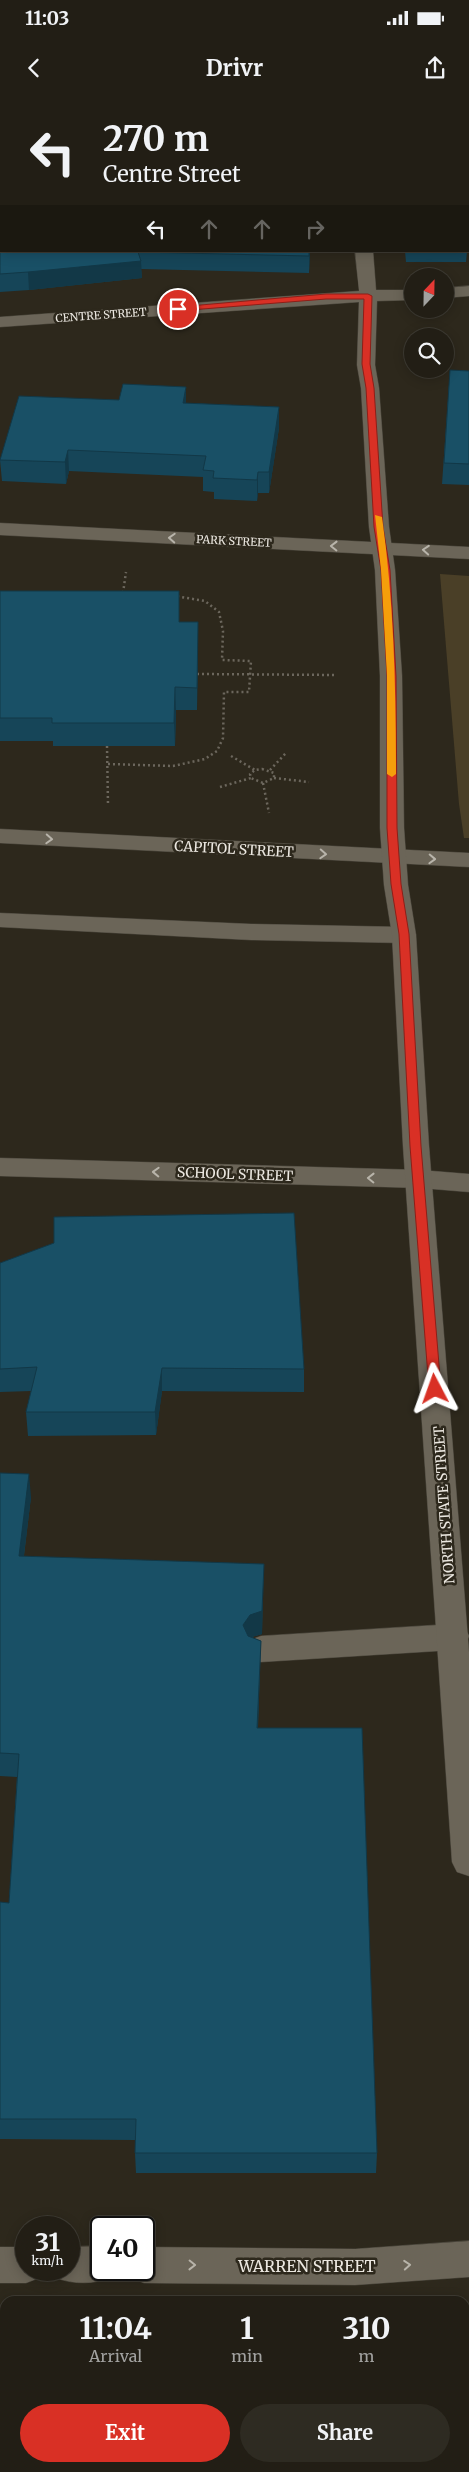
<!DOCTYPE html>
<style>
:root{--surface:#221e15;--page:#2e2b22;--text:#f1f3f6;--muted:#a2a2a0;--line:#3f3c34;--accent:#d93025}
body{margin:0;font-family:Merriweather,serif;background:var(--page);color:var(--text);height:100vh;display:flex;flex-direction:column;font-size:19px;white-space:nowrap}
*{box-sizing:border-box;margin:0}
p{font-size:16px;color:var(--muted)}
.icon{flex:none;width:28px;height:28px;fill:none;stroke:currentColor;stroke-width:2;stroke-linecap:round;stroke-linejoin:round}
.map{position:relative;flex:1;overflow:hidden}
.panel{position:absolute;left:0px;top:2196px;width:470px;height:176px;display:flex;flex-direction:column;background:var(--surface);border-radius:15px 15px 0 0;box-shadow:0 2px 12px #0003,0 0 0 1px var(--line)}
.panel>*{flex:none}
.top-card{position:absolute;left:0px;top:0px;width:470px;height:152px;box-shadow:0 2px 12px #0003,0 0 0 1px var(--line);background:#221e15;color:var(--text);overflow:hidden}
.needle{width:32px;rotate:22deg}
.controls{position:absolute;left:404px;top:168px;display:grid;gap:10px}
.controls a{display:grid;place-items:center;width:50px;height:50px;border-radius:50%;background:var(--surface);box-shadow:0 2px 12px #0003,0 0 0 1px var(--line);font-size:25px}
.speed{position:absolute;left:15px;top:2116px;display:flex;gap:10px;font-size:25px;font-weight:700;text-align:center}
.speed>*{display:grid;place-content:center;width:65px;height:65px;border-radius:50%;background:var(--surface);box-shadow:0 2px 12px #0003,0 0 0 1px var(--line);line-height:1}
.speed small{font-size:12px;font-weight:400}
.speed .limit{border:2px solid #111;border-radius:8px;background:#fff;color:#111}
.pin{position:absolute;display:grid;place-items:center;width:42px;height:42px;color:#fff;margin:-21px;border:2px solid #fff;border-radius:50%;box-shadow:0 1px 5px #0007}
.me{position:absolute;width:55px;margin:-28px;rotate:356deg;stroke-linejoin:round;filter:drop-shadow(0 0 4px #0008)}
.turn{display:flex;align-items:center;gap:18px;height:105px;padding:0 20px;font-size:22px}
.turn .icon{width:65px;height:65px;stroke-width:2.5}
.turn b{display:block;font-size:35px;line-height:42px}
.lanes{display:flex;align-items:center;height:48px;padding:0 20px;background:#0003;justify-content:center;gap:25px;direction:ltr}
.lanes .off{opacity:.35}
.eta{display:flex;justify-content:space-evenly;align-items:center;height:85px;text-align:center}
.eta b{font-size:30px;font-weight:700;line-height:35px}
.button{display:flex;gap:10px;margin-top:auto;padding:10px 20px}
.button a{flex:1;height:58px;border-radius:30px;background:var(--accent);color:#fff;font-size:20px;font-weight:700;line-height:58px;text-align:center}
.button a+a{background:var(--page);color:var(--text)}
.status{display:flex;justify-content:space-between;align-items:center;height:35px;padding:0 25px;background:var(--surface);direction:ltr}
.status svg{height:14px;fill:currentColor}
header{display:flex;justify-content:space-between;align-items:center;height:65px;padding:0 20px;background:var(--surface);font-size:22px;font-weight:700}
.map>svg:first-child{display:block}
.green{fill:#4a3f27}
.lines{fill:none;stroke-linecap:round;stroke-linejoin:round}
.service-casing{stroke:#49453b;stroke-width:1}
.minor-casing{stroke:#49453b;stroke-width:1}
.tertiary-casing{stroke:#49453b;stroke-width:1}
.path{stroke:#6c675d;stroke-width:2.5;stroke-dasharray:2 3;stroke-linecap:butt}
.service{fill:#6b6558;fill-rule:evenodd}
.minor{fill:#6b6558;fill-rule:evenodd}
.tertiary{fill:#6b6558;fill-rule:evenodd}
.wall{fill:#164558}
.shaded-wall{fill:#123847}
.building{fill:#195066;stroke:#123847}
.oneway{stroke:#b8b4aa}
.route{fill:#d93025;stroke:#8d1f18}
.slow{fill:#f59e0b}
.labels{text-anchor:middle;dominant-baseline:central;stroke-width:5;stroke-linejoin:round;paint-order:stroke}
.far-street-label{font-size:11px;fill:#ece8e1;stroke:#2d281c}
.street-label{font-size:14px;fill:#ece8e1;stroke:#2d281c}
.near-street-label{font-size:16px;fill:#ece8e1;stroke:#2d281c}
</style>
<div class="status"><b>11:03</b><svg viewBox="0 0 49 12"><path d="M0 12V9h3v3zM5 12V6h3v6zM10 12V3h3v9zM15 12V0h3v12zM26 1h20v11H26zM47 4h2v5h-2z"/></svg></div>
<header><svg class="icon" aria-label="back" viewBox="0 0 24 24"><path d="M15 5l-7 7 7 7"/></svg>Drivr<svg class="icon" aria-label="share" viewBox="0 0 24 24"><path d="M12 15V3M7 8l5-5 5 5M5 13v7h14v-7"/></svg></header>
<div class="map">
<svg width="469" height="2372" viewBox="0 0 469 2372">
<rect width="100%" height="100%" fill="#2d281c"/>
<path class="green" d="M 440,474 L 469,476 L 469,738 L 464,738 L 459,704 Z"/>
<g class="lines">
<g class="service-casing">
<path id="service" d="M 0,813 L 251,824 L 404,827 L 413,830 L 416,835 L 413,840 L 404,843 L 251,840 L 0,827 Z
M 454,1524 L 465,1528 L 469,1536 L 465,1546 L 454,1550 L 261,1562 L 250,1558 L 245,1549 L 250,1540 L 261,1536 Z"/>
</g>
<g class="minor-casing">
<path id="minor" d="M 0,423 L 469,447 L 469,459 L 0,435 Z
M 0,729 L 469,753 L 469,767 L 0,743 Z
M 0,1058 L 420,1070 L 469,1074 L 469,1092 L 420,1088 L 0,1076 Z
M 469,2141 L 469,2177 L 355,2185 L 144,2183 L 131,2178 L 128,2170 L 144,2170 L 144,2147 L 355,2149 Z
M 101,2146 L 101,2170 L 117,2170 L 114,2177 C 95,2184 75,2185 56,2178 L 53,2170 L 69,2170 L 69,2147 Z
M 0,2147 L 26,2147 L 26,2170 L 42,2170 L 39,2178 L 26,2183 L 0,2183 Z"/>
</g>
<g class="tertiary-casing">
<path id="tertiary" d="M 341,0 L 357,0 L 357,1 L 341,1 Z
M 355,151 L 373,151 L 376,190 L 412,190 L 412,200 L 377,201 L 375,265 L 379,288 L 389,427 L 395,470 L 402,576 L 404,728 L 408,785 L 416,835 L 429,1046 L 469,1552 L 469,1776 L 457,1772 L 452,1762 L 403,1046 L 392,835 L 384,785 L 380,728 L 380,576 L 375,470 L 369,427 L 361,288 L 357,265 L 359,202 L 0,227 L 0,217 L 359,191 Z
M 469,186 L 469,196 L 445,198 L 445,188 Z"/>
</g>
<path class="path" d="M 123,493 L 126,472
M 197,574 L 337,575
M 107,646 L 108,705
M 231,656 L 255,670
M 108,664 L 173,666 L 205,659 L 217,651 L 223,638 L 224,592 L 249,592 L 251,561 L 222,560 L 223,531 L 219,512 L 205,501 L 175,496
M 262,669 L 274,673 L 274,678 L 263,683 L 251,678 L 250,674 L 255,670 Z
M 270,670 L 286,653
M 274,678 L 309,682
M 263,683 L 269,713
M 220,687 L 251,678"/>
<use href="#service" class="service"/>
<use href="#minor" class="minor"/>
<use href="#tertiary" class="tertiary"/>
</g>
<path class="wall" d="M 0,0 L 1,1 L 1,49 L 0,49 Z
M 0,124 L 310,151 L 309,173 L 141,169 L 142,178 L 29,190 L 0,192 Z
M 405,151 L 467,151 L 466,162 L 406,162 Z
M 450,270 L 469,271 L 469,385 L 442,384 Z
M 186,287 L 186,303 L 279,307 L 279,328 L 269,393 L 258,393 L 257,401 L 214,399 L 214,392 L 203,391 L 203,377 L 69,371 L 66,384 L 2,381 L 0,360 L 119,300 Z
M 0,491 L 179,522 L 198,522 L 197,610 L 176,610 L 175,646 L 53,646 L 53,641 L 0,641 Z
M 0,1163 L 304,1269 L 304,1292 L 162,1291 L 156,1335 L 28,1336 L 26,1312 L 31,1291 L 0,1292 Z
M 0,1373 L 31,1397 L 24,1456 L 263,1487 L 262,1534 L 252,1537 L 261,1541 L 258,1628 L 377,2053 L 376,2073 L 136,2073 L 135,2053 L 135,2040 L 0,2039 L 0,1802 L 9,1803 L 17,1677 L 0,1676 Z"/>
<path class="shaded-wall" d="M 309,151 L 310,151 L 309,173 Z
M 141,161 L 142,178 L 29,190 L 28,172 Z
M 186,287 L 186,308 L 183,303 Z
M 279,307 L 279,328 L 269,393 L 269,372 Z
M 68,350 L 69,371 L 66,384 L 65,362 Z
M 258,372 L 258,393 L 257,401 L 257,380 Z
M 198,522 L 198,545 L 197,610 L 197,588 Z
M 175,587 L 176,610 L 175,646 L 174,623 Z
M 162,1268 L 162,1291 L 156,1335 L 155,1312 Z
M 29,1374 L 31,1397 L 21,1479 L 19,1456 Z
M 264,1464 L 262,1534 L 249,1538 L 243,1525 L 250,1515 Z
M 261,1541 L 260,1564 L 257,1650 L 257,1628 Z"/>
<path class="building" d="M 0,0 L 102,0 L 102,1 L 1,1 L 1,32 L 0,32 Z
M 409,0 L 457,0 L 457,1 L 409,1 Z
M 0,124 L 1,124 L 1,151 L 309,151 L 309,156 L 138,152 L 141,161 L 28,172 L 0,174 Z
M 450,270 L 469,271 L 469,364 L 444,363 Z
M 123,284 L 186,287 L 183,303 L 279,307 L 269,372 L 258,372 L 257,380 L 213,378 L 214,371 L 203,370 L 206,356 L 68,350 L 65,362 L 0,360 L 19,296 L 119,300 Z
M 0,491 L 179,491 L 179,522 L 198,522 L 197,588 L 175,587 L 174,623 L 52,623 L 52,618 L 0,618 Z
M 294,1113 L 304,1269 L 162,1268 L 155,1312 L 26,1312 L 37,1267 L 0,1269 L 0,1163 L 54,1143 L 54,1117 Z
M 0,1373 L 29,1374 L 19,1456 L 264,1464 L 262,1511 L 250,1515 L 243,1525 L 248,1536 L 261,1541 L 257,1628 L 362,1628 L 377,2053 L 135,2053 L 136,2019 L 0,2019 L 0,1802 L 9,1803 L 19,1654 L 0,1653 Z"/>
<defs><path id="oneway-chevron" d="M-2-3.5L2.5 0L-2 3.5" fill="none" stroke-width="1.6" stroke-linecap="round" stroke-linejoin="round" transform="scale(1.25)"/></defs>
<g class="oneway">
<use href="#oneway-chevron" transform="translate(172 438) rotate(-177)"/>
<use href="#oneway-chevron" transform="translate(334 446) rotate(-179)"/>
<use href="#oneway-chevron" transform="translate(426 450) rotate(-176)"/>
<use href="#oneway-chevron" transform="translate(49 739) rotate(3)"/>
<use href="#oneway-chevron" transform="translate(323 754) rotate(3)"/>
<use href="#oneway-chevron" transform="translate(432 759) rotate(2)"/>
<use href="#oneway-chevron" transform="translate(156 1072) rotate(-178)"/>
<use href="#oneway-chevron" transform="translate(371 1078) rotate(-179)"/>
<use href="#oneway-chevron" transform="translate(192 2165) rotate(1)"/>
<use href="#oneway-chevron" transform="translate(407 2165) rotate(-4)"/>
</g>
<path class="route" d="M 326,194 L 368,194 L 372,196 L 370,264 L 374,288 L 383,427 L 390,470 L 396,576 L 397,728 L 401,784 L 409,834 L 421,1046 L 441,1289 L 435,1293 L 429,1289 L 410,1046 L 399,834 L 391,784 L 387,728 L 387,576 L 381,470 L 374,427 L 366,288 L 362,264 L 364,199 L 326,199 L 178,211 L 174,209 L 178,207 Z"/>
<path class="slow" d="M 375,415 L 382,417 C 394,502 396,588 396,674 L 392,677 L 387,674 L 387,576 L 381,470 Z"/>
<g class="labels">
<g class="far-street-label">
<text transform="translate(101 215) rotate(-4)">CENTRE STREET</text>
<text transform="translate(234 441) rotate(3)">PARK STREET</text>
</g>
<g class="street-label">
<text transform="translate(234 749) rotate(3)">CAPITOL STREET</text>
<text transform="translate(235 1074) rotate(2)">SCHOOL STREET</text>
<text transform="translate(444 1405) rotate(-94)">NORTH STATE STREET</text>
</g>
<g class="near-street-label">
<text x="307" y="2166">WARREN STREET</text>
</g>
</g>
</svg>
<div class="controls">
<a><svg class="needle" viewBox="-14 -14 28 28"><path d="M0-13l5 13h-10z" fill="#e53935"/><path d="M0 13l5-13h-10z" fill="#a2a2a0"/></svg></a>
<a><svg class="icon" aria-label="search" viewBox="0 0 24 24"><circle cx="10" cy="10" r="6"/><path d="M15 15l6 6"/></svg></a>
</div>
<div class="speed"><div>31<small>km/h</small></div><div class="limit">40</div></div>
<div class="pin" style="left:178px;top:209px;background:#d93025"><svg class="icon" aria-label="arrive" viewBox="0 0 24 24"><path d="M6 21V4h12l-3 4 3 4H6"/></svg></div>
<svg class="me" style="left:435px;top:1289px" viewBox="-20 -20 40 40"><path d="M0-17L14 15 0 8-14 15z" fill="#d93025" stroke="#fff" stroke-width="4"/></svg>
<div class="top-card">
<div class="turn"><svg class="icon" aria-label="left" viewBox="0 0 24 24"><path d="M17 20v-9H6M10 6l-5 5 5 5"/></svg><div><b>270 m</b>Centre Street</div></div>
<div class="lanes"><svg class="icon" aria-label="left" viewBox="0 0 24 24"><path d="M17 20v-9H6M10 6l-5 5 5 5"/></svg><svg class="icon off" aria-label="ahead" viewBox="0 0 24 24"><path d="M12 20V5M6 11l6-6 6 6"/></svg><svg class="icon off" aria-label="ahead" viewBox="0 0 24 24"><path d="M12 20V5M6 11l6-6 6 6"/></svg><svg class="icon off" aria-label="right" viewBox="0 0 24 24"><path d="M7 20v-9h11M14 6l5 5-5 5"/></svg></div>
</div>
<section class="panel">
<div class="eta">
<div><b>11:04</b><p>Arrival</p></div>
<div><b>1</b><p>min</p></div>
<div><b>310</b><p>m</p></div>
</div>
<div class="button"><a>Exit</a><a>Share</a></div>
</section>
</div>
